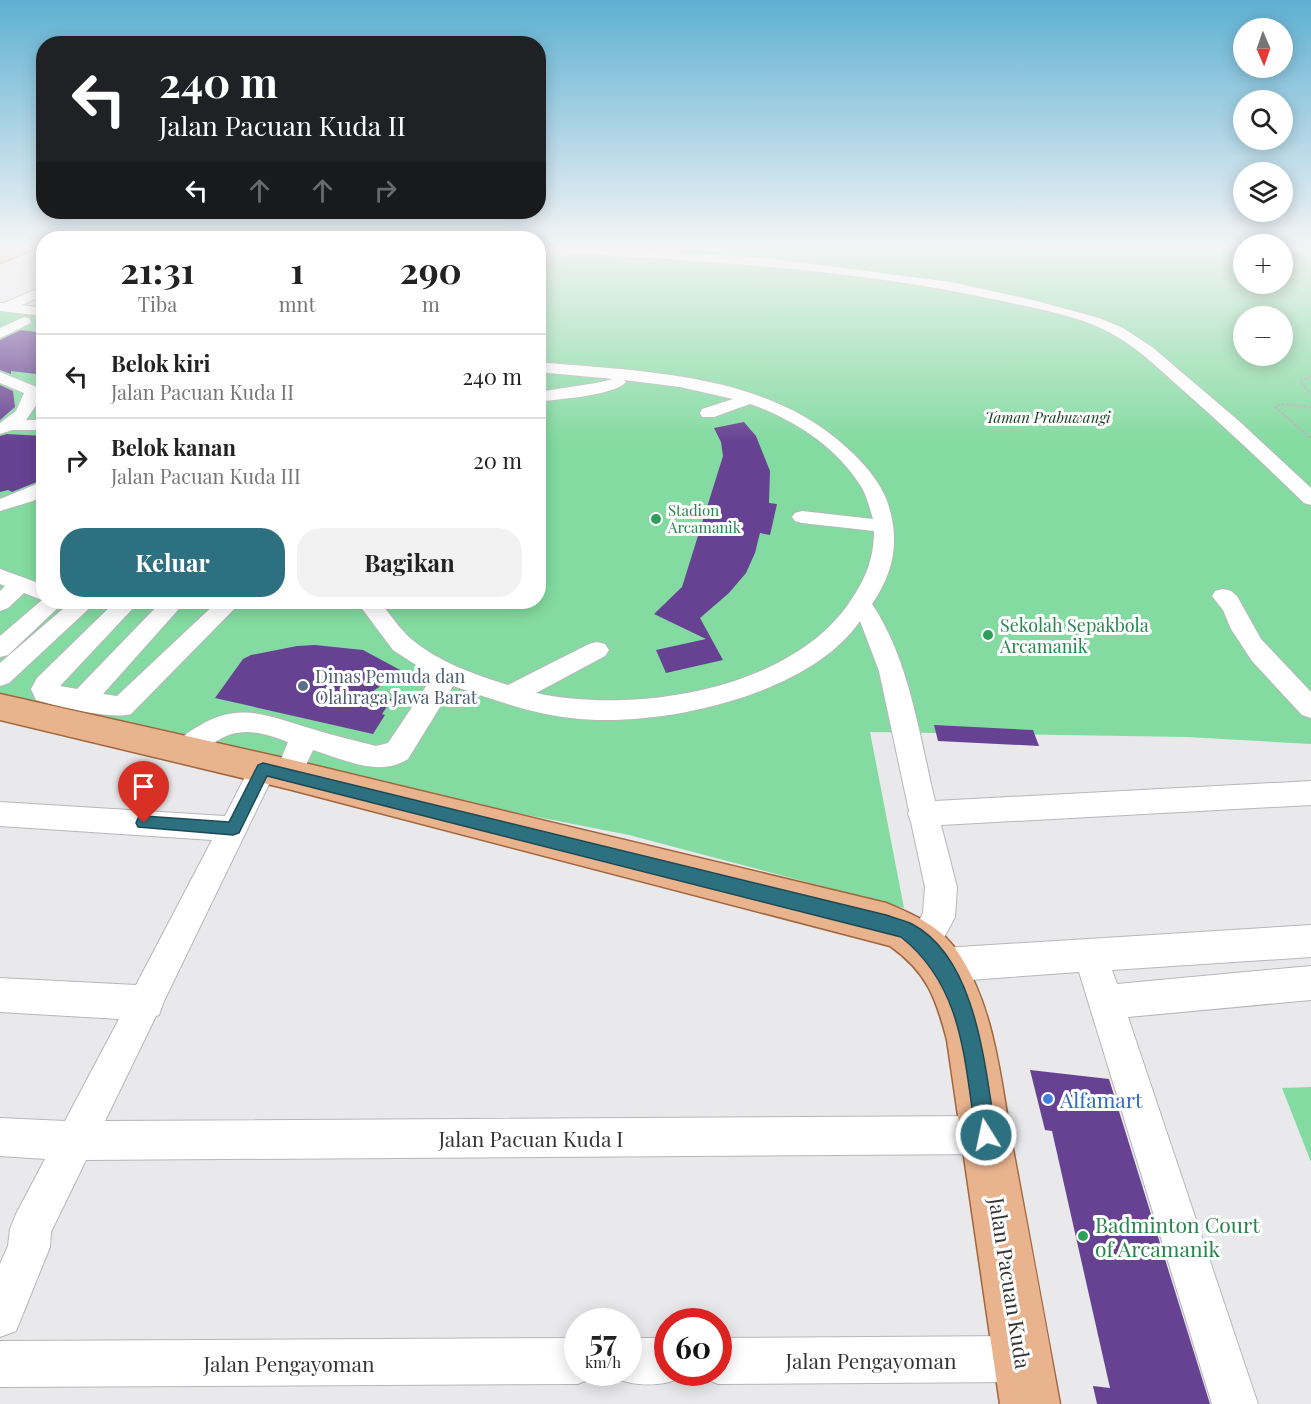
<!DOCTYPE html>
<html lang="id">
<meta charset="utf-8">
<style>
:root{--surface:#fff;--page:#f2f2f2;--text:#222;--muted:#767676;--line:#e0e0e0;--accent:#2d7181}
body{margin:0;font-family:"Playfair Display",serif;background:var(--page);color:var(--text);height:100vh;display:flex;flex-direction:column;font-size:22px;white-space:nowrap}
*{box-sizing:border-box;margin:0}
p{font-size:20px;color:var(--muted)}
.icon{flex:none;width:33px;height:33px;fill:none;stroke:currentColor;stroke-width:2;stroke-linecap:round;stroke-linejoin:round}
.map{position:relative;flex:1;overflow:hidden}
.panel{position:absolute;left:36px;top:231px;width:510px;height:378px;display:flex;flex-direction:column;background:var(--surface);border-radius:24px;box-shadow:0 3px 15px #0003}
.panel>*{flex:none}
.top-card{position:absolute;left:36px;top:36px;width:510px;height:183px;border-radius:24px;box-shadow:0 3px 15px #0003;background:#202124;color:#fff;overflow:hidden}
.needle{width:39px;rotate:178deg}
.fabs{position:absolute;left:1233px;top:18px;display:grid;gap:12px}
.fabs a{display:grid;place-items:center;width:60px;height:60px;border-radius:50%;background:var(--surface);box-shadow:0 3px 15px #0003;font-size:30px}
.speed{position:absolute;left:564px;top:1308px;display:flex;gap:12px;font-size:30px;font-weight:700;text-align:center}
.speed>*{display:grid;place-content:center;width:78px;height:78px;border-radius:50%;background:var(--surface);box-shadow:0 3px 15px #0003;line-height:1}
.speed small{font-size:15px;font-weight:400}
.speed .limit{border:9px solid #d22;background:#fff;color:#111}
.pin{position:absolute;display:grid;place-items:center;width:51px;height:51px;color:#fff;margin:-62px -26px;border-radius:50% 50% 50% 0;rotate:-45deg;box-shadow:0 0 6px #0007}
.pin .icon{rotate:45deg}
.me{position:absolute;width:66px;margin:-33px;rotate:350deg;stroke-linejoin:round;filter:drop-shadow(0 0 4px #0008)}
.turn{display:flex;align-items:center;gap:21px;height:126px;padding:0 24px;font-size:27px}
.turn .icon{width:78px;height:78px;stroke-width:2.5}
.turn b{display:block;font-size:42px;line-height:51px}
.lanes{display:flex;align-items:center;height:57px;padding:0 24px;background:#0003;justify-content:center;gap:30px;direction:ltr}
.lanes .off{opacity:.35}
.eta{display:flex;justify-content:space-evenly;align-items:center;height:102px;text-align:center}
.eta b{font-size:36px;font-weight:700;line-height:42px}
.cta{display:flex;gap:12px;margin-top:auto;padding:12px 24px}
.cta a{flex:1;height:69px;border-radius:24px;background:var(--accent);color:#fff;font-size:24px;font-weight:700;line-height:69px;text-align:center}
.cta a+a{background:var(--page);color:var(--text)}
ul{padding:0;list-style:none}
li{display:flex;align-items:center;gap:18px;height:84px;padding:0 24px;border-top:2px solid var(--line)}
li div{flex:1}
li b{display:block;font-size:22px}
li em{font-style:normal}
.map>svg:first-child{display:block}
.green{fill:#84dba1;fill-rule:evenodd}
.building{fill:#684292}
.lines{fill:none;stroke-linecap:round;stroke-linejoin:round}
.minor-casing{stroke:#b7b6b9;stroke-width:2}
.major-casing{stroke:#a1663e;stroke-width:3}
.path{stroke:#b2b1b4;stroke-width:2;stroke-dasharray:3 1.5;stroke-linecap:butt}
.minor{fill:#fff;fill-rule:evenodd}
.major{fill:#e9b38e;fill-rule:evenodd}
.route{fill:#2d7181;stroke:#1d4954;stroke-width:1.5}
.leisure-dot{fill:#2e9e5b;stroke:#fff;stroke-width:2}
.service-dot{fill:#5c6f8a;stroke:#fff;stroke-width:2}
.shop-dot{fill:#3f7fe0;stroke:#fff;stroke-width:2}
.labels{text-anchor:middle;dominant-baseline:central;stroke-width:6;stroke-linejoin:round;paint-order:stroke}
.far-park-label{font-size:15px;font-style:italic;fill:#153d24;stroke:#fff}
.far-leisure-label{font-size:15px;fill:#27864d;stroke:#fff;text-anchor:start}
.leisure-label{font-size:18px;fill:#27864d;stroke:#fff;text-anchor:start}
.service-label{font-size:18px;fill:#4e5e75;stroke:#fff;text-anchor:start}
.near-shop-label{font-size:21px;fill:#366cbe;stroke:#fff;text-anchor:start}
.near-street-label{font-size:21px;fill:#353536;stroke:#fff}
.near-leisure-label{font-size:21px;fill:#27864d;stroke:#fff;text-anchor:start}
</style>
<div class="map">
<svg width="1311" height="1404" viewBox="0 0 1311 1404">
<rect width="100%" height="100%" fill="#e9e8eb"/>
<path class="green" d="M 539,246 L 1243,246 L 1244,284 L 1282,284 L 1283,246 L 1311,246 L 1311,744 L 1187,737 L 870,732 L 904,908 L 629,835 L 517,813 L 0,695 L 0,308 L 43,316 L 44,602 L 538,602 ZM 1244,316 L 1282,316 L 1282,356 L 1244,356 Z
M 1311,1087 L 1311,1162 L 1282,1088 Z"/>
<path class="building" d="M 21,330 L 44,333 L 44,375 L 11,371 L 11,374 L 0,370 L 0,340 Z
M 0,385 L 13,391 L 15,407 L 0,420 Z
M 744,422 L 756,436 L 770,471 L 769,503 L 777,504 L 770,535 L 760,533 L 755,553 L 746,573 L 729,593 L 700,618 L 723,660 L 666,673 L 656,650 L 706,639 L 654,614 L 682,587 L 723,456 L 721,442 L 714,428 Z
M 7,434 L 44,436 L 44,479 L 12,492 L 8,490 L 0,492 L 0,436 Z
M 315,645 L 363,650 L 402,671 L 369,694 L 392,699 L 382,714 L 385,715 L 373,734 L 215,698 L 243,659 L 251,655 L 297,646 Z
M 934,725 L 1033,730 L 1039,746 L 938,741 Z
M 1030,1070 L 1109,1079 L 1210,1404 L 1097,1404 L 1093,1386 L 1110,1388 L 1052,1131 L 1045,1130 Z"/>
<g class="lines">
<g class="minor-casing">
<path id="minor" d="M 538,246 L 572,246 L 766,258 L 951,282 L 1037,301 L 1099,318 L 1123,328 L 1152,347 L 1239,421 L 1311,488 L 1311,505 L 1304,503 C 1265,465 1226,428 1185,392 C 1162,372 1141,350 1114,335 C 1082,316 1038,309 1002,301 C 850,267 693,261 538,251 Z
M 44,286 L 44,295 L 22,305 L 44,308 L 44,316 L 0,311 L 0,303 L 4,303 Z
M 24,317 L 29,318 L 31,321 L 29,324 L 0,338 L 0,328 Z
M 538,362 C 642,372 765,372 846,447 C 863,462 879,480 887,501 C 900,538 895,571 872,604 C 910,661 919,735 935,801 L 1311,781 L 1311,805 L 941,825 L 957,887 L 955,917 L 937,951 L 942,948 L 1311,925 L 1311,957 L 1112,970 L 1117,984 L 1311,966 L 1311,1000 L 1128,1017 L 1258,1404 L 1212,1404 L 1079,972 L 942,982 L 930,977 L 925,965 L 929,957 L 923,959 L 911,954 L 907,943 L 923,913 L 925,887 L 911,822 L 908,814 L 909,811 L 879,671 L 860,621 C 809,696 657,729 571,718 C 529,713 492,699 453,686 L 408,759 C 379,778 343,759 313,750 L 298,782 L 288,785 L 278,782 L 274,774 L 164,1001 L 159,1015 L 156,1016 L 105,1121 L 986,1116 L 1000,1121 L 1005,1135 L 1000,1149 L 986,1154 L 86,1160 L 51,1232 L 50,1247 L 16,1331 L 0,1337 L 0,1264 L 8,1246 L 10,1229 L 16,1214 L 45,1159 L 0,1156 L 0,1118 L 65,1121 L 119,1019 L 0,1012 L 0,978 L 136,985 L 212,840 L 0,826 L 0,802 L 225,816 L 253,761 L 263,758 L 273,761 L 277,769 L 288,742 C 270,735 249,728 229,735 C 209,741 199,765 176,758 L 173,750 C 178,739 188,732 199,726 C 239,701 269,716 309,728 C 331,735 354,740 376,746 L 388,743 L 433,676 L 393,650 L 357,602 L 380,602 C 390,614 399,628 410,638 C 438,662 473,674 508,685 L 589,644 L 597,642 L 605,644 L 609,650 L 605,656 L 536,693 C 634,714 785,691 847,606 C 864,582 874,561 874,531 L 802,523 L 795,521 L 792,517 L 795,513 L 802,511 L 873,519 C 870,509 867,497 862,488 C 838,448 794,419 750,404 L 714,417 L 702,417 L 700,413 L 702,409 L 733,399 L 680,387 L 624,380 L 626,382 C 614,396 557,399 538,402 L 538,392 L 596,383 L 613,379 L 538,372 Z
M 0,372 L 39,388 L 41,391 L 37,404 L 26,420 L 44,420 L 44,430 L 12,430 L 0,434 L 0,423 L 16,411 L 24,393 L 0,383 Z
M 44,481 L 44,495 L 33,501 L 0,511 L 0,499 Z
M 0,569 L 44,585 L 44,602 L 64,602 L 8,655 L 0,657 L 0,636 L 42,600 L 24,593 L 8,608 L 0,611 L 0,591 L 5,586 L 0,584 Z
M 1223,589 L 1231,591 L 1237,596 L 1261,639 L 1311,692 L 1311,718 L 1302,715 L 1252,661 L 1231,629 L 1223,610 L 1212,596 L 1215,591 Z
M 71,602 L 96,602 L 9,683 L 0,686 L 0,663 Z
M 115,602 L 134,602 L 136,605 L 60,686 L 77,689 L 161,602 L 185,602 L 103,694 L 117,696 L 217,602 L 241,602 L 131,714 C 113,720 56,706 36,700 L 31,689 L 37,678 Z
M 1024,1336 L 1040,1343 L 1047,1359 L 1040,1375 L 1024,1382 L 718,1384 L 702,1377 L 700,1372 L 718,1372 L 718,1338 Z
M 578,1338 L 578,1372 L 596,1372 L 594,1377 L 578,1384 L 0,1387 L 0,1341 Z
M 628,1338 L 668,1338 L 668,1372 L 686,1372 L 684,1377 C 661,1387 635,1387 612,1377 L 610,1372 L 628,1372 Z"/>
</g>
<g class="major-casing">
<path id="major" d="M 16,246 L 36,246 L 33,249 L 0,263 L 0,252 Z
M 0,694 L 288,759 L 886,903 C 915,915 942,927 959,954 C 996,1010 1001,1085 1013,1149 C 1029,1234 1045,1319 1060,1404 L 1000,1404 L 947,1040 C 936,998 927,972 890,946 L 288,789 L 0,720 Z"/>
</g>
<path class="path" d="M 1311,377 L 1301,380 L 1301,383 L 1311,393
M 1311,407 L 1281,404 L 1275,407 L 1311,438"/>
<use href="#minor" class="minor"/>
<use href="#major" class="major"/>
</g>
<linearGradient id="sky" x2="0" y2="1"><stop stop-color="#5eb0d2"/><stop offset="0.56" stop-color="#f5f5f6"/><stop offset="1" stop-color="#f5f5f6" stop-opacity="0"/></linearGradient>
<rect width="1311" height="442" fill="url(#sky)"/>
<path class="route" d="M 263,763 L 886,915 C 894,918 904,920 912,924 C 978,959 985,1070 996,1135 L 993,1143 L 986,1146 L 979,1143 L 976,1135 C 964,1061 964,987 901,937 L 267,776 L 239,833 L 233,835 L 138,827 L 136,823 L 138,818 L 144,816 L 229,822 L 258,765 Z"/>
<g class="leisure-dot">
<circle cx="656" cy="519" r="6"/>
<circle cx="988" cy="635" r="6"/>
<circle cx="1083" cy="1236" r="6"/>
</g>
<circle class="service-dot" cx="303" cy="686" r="6"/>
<circle class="shop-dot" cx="1048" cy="1099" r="6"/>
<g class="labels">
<g class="far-park-label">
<text x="1048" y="417">Taman Prabuwangi</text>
</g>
<g class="far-leisure-label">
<text x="668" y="510">Stadion<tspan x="668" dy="17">Arcamanik</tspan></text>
</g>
<g class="leisure-label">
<text x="1000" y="625">Sekolah Sepakbola<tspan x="1000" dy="21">Arcamanik</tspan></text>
</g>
<g class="service-label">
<text x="315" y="676">Dinas Pemuda dan<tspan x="315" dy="21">Olahraga Jawa Barat</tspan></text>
</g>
<g class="near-shop-label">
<text x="1060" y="1099">Alfamart</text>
</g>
<g class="near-street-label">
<text x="531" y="1138">Jalan Pacuan Kuda I</text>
<text transform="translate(1011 1283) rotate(81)">Jalan Pacuan Kuda</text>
<text x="871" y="1360">Jalan Pengayoman</text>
<text x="289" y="1363">Jalan Pengayoman</text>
</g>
<g class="near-leisure-label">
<text x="1095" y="1224">Badminton Court<tspan x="1095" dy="24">of Arcamanik</tspan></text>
</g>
</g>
</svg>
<div class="fabs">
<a><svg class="needle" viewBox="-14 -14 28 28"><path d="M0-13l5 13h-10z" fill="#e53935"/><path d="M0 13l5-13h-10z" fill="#767676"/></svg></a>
<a><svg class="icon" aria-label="search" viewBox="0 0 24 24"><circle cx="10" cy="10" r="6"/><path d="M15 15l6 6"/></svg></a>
<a><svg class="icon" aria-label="layers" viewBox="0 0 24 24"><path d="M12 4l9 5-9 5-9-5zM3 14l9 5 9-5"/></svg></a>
<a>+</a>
<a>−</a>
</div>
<div class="speed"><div>57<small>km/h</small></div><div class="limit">60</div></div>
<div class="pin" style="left:144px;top:823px;background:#d93025"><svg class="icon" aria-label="arrive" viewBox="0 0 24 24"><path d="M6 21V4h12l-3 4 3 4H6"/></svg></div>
<svg class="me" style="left:986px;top:1135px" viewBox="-20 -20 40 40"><circle r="17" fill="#2d7181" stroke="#fff" stroke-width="3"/><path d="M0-11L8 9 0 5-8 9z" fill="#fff"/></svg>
<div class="top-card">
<div class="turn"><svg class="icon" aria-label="left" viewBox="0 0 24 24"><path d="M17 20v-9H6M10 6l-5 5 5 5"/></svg><div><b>240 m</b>Jalan Pacuan Kuda II</div></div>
<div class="lanes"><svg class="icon" aria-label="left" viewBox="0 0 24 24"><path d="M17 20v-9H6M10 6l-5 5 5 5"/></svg><svg class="icon off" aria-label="ahead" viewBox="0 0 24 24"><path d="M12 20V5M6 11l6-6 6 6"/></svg><svg class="icon off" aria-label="ahead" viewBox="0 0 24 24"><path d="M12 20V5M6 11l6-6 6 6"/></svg><svg class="icon off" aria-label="right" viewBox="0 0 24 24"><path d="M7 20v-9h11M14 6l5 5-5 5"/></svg></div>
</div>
<section class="panel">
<div class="eta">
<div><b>21:31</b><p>Tiba</p></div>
<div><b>1</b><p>mnt</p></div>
<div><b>290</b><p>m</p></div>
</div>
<ul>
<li><svg class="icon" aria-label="left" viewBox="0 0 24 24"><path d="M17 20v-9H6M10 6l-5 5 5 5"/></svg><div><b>Belok kiri</b><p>Jalan Pacuan Kuda II</p></div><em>240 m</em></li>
<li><svg class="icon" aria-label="right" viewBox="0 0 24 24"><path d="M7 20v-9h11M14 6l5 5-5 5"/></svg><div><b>Belok kanan</b><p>Jalan Pacuan Kuda III</p></div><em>20 m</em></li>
</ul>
<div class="cta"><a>Keluar</a><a>Bagikan</a></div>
</section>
</div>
